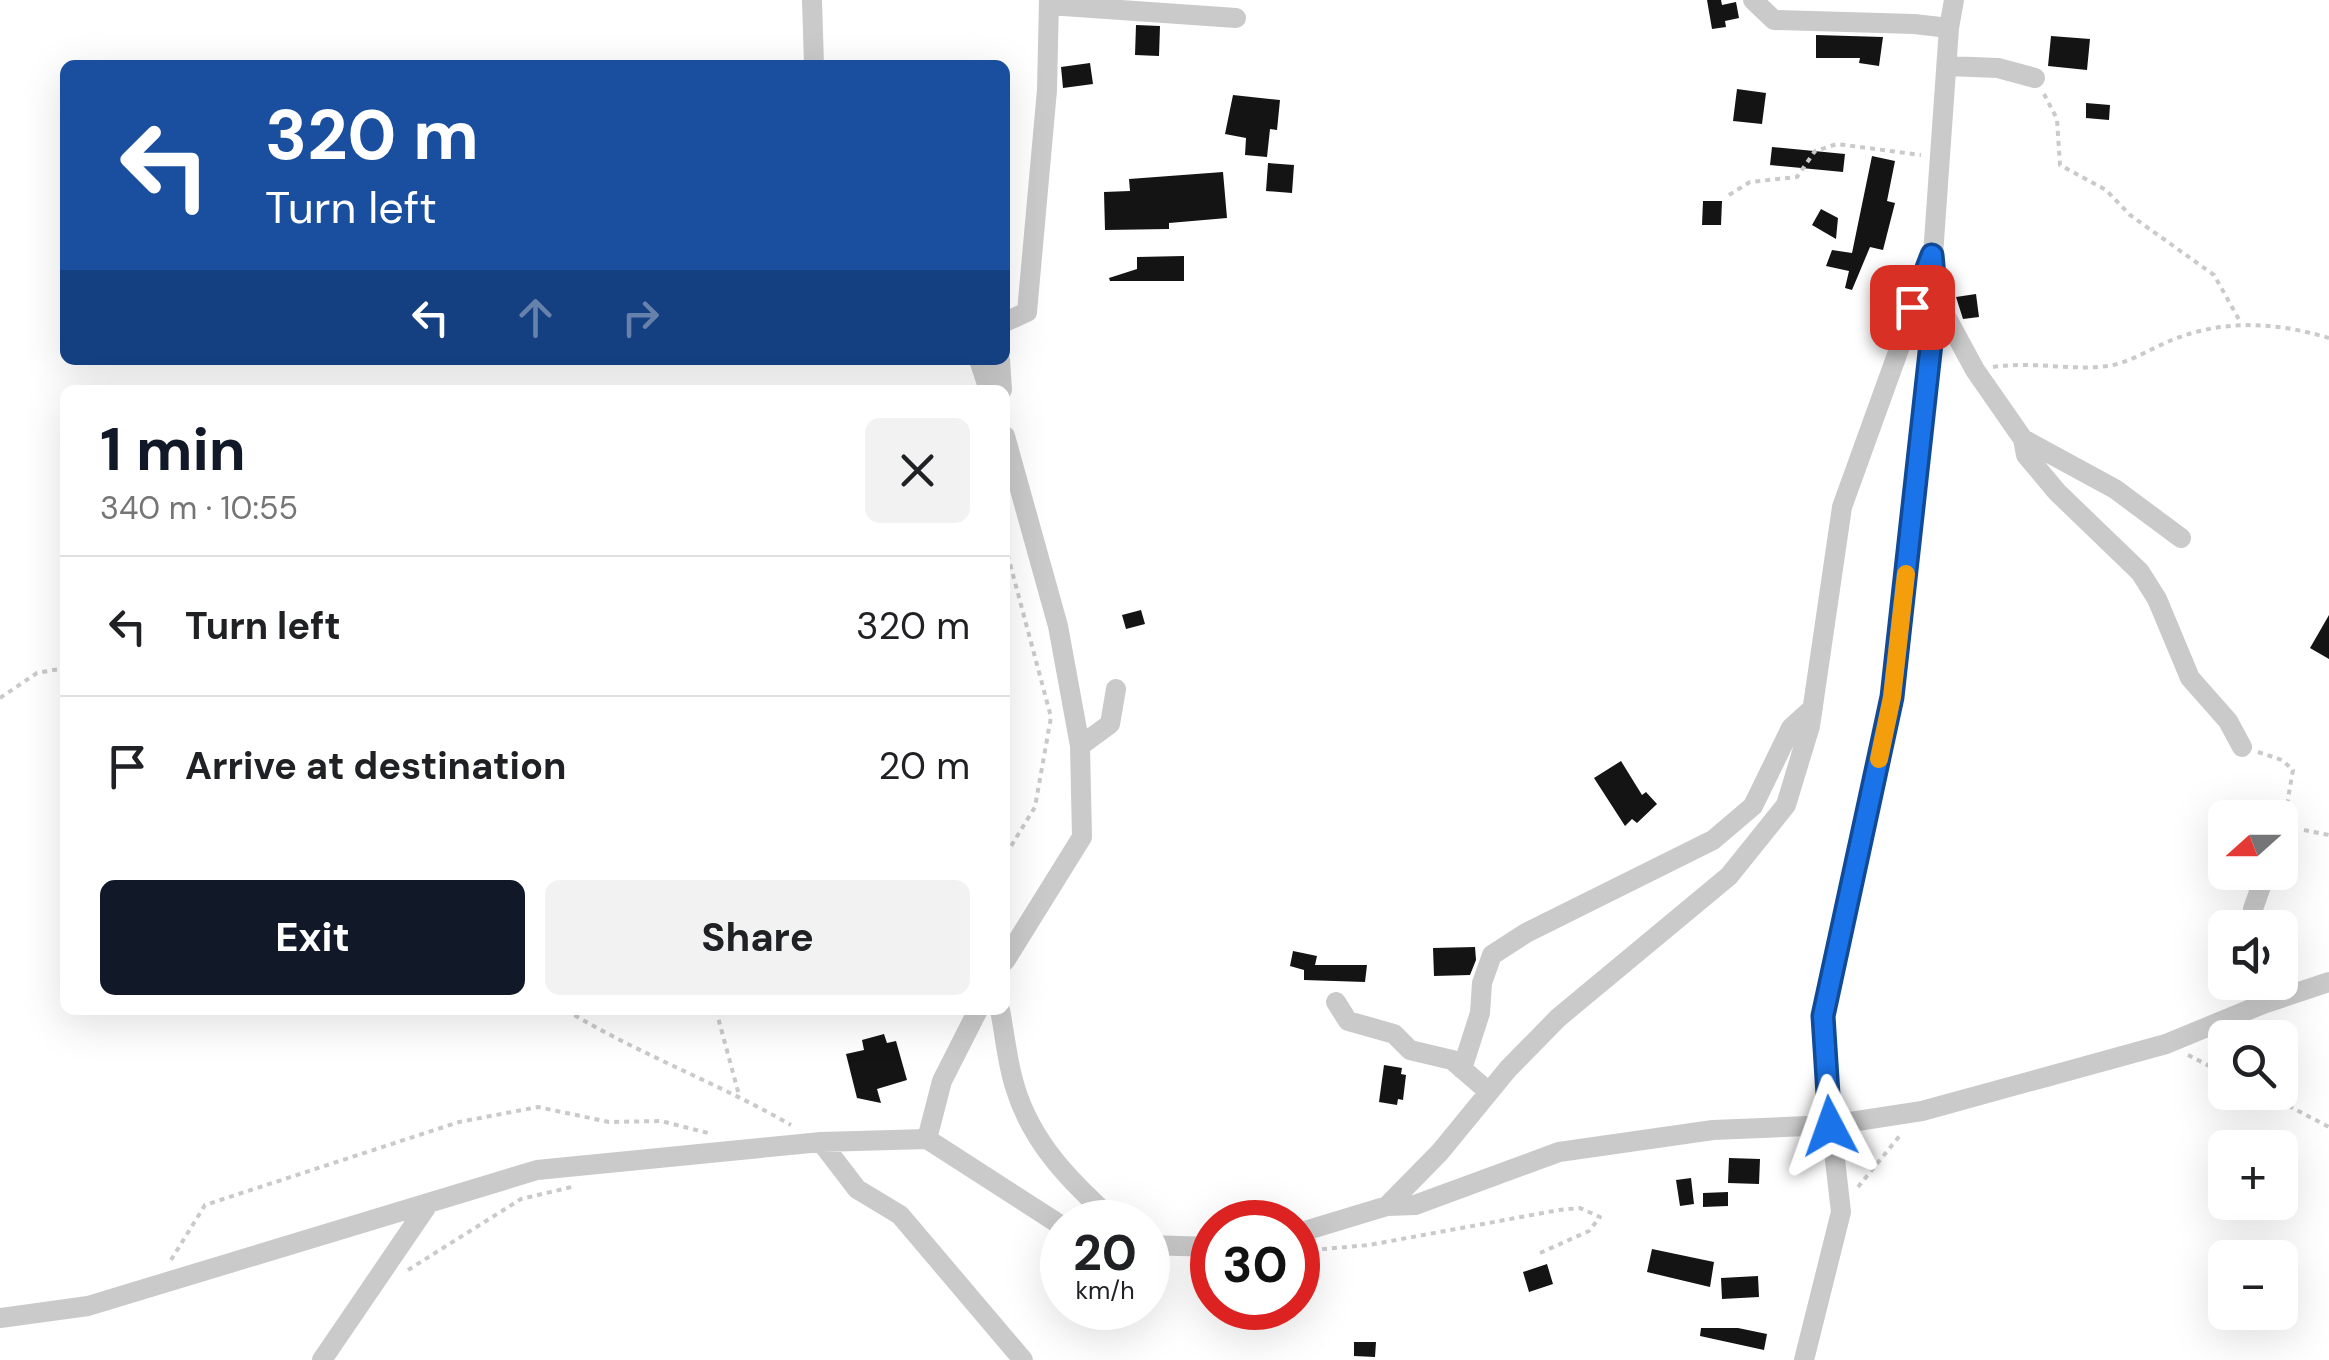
<!DOCTYPE html>
<meta charset="utf-8">
<style>
:root{--surface:#fff;--page:#f2f2f2;--text:#202124;--muted:#757577;--line:#e0e0e0;--accent:#111827}
body{margin:0;font-family:"DM Sans",sans-serif;background:var(--page);color:var(--text);height:100vh;display:flex;flex-direction:column;font-size:38px;white-space:nowrap}
*{box-sizing:border-box;margin:0}
p{font-size:32px;color:var(--muted)}
.icon{flex:none;width:55px;height:55px;fill:none;stroke:currentColor;stroke-width:2;stroke-linecap:round;stroke-linejoin:round}
.map{position:relative;flex:1;overflow:hidden}
.panel{position:absolute;left:60px;top:385px;width:950px;height:630px;display:flex;flex-direction:column;background:var(--surface);border-radius:15px;box-shadow:0 10px 40px #0002}
.panel>*{flex:none}
.hud{position:absolute;left:60px;top:60px;width:950px;height:305px;border-radius:15px;box-shadow:0 10px 40px #0002;background:#1a4fa0;color:#fff;overflow:hidden}
.needle{width:65px;rotate:249deg}
.controls{position:absolute;left:2208px;top:800px;display:grid;gap:20px}
.controls a{display:grid;place-items:center;width:90px;height:90px;border-radius:15px;background:var(--surface);box-shadow:0 10px 40px #0002;font-size:50px}
.speed{position:absolute;left:1040px;top:1200px;display:flex;gap:20px;font-size:50px;font-weight:700;text-align:center}
.speed>*{display:grid;place-content:center;width:130px;height:130px;border-radius:50%;background:var(--surface);box-shadow:0 10px 40px #0002;line-height:1}
.speed small{font-size:25px;font-weight:400}
.speed .limit{border:15px solid #d22;background:#fff;color:#111}
.pin{position:absolute;display:grid;place-items:center;width:85px;height:85px;color:#fff;margin:-42px;border-radius:20px;box-shadow:0 5px 15px #0006}
.me{position:absolute;width:110px;margin:-55px;rotate:356deg;stroke-linejoin:round;filter:drop-shadow(0 0 8px #0008)}
.turn{display:flex;align-items:center;gap:35px;height:210px;padding:0 40px;font-size:45px}
.turn .icon{width:130px;height:130px;stroke-width:2.5}
.turn b{display:block;font-size:70px;line-height:85px}
.lanes{display:flex;align-items:center;height:95px;padding:0 40px;background:#0003;justify-content:center;gap:50px;direction:ltr}
.lanes .off{opacity:.35}
.round{display:grid;place-items:center;flex:none;width:105px;height:105px;border-radius:15px;background:var(--page)}
.overview{display:flex;align-items:center;justify-content:space-between;height:170px;padding:0 40px}
h1{font-size:60px;font-weight:700;line-height:75px;color:var(--accent)}
.cta{display:flex;gap:20px;margin-top:auto;padding:20px 40px}
.cta a{flex:1;height:115px;border-radius:15px;background:var(--accent);color:#fff;font-size:40px;font-weight:700;line-height:115px;text-align:center}
.cta a+a{background:var(--page);color:var(--text)}
ul{padding:0;list-style:none}
li{display:flex;align-items:center;gap:30px;height:140px;padding:0 40px;border-top:2px solid var(--line)}
li div{flex:1}
li b{display:block;font-size:38px}
li em{font-style:normal}
.map>svg:first-child{display:block}
.building{fill:#141414}
.lines{fill:none;stroke-linecap:round;stroke-linejoin:round}
.path{stroke:#cacaca;stroke-width:4;stroke-dasharray:5 5;stroke-linecap:butt}
.minor{stroke:#cacaca;stroke-width:20}
.route-casing{stroke:#114b97;stroke-width:25}
.route{stroke:#1a73e8;stroke-width:18}
.slow{stroke:#f59e0b;stroke-width:18}
</style>
<div class="map">
<svg width="2329" height="1360" viewBox="0 0 2329 1360">
<rect width="100%" height="100%" fill="#fff"/>
<path class="building" d="M 1707,0 L 1721,0 L 1722,5 L 1736,2 L 1739,18 L 1725,21 L 1726,27 L 1712,29 Z
M 1136,25 L 1160,26 L 1159,56 L 1135,55 Z
M 1816,35 L 1883,37 L 1879,66 L 1859,63 L 1860,58 L 1816,58 Z
M 2051,36 L 2090,39 L 2087,70 L 2048,66 Z
M 1090,63 L 1093,84 L 1063,88 L 1061,67 Z
M 1737,89 L 1766,93 L 1762,124 L 1733,121 Z
M 1233,95 L 1280,100 L 1277,130 L 1270,129 L 1267,157 L 1245,155 L 1246,138 L 1225,134 Z
M 2086,103 L 2110,105 L 2109,120 L 2086,118 Z
M 1772,147 L 1845,154 L 1843,172 L 1770,165 Z
M 1872,156 L 1895,161 L 1887,201 L 1895,203 L 1883,250 L 1870,247 L 1852,290 L 1845,288 L 1849,271 L 1826,266 L 1832,250 L 1852,253 Z
M 1268,163 L 1294,165 L 1292,193 L 1266,191 Z
M 1223,172 L 1227,218 L 1169,223 L 1169,229 L 1105,230 L 1104,192 L 1130,191 L 1129,179 Z
M 1703,201 L 1722,201 L 1721,225 L 1702,225 Z
M 1821,209 L 1838,218 L 1836,239 L 1812,225 Z
M 1184,256 L 1184,281 L 1110,281 L 1109,278 L 1137,269 L 1137,257 Z
M 1976,294 L 1979,317 L 1963,319 L 1956,297 Z
M 1141,610 L 1145,624 L 1126,629 L 1122,615 Z
M 2329,615 L 2329,659 L 2310,648 Z
M 1621,761 L 1642,795 L 1646,792 L 1657,804 L 1637,823 L 1632,819 L 1625,826 L 1594,778 Z
M 1475,947 L 1476,960 L 1470,975 L 1434,976 L 1433,948 Z
M 1293,951 L 1317,956 L 1315,965 L 1367,965 L 1365,982 L 1304,980 L 1304,970 L 1290,966 Z
M 884,1034 L 887,1043 L 896,1041 L 907,1080 L 877,1089 L 881,1103 L 857,1098 L 846,1054 L 864,1050 L 862,1040 Z
M 1384,1065 L 1402,1068 L 1401,1074 L 1406,1075 L 1403,1100 L 1398,1099 L 1397,1105 L 1379,1102 Z
M 1729,1158 L 1760,1159 L 1759,1184 L 1728,1183 Z
M 1691,1178 L 1694,1204 L 1680,1206 L 1676,1180 Z
M 1728,1192 L 1728,1206 L 1703,1207 L 1703,1193 Z
M 1652,1249 L 1714,1262 L 1710,1287 L 1647,1272 Z
M 1547,1264 L 1553,1284 L 1529,1292 L 1523,1272 Z
M 1758,1276 L 1759,1297 L 1722,1299 L 1721,1278 Z
M 1701,1328 L 1738,1328 L 1767,1334 L 1764,1350 L 1700,1336 Z
M 1354,1342 L 1376,1342 L 1375,1357 L 1354,1356 Z"/>
<g class="lines">
<path class="path" d="M 2044,94 L 2057,119 L 2060,165 L 2106,190 L 2130,215 L 2214,275 L 2241,323
M 1729,195 L 1750,182 L 1797,177 L 1815,151 L 1837,144 L 1921,155
M 1993,367 C 2034,361 2072,371 2108,366 C 2129,363 2152,348 2172,340 C 2224,319 2276,322 2329,338
M 1005,545 L 1051,717 L 1035,807 L 1005,856
M 0,698 L 37,673 L 65,668
M 2258,752 L 2282,760 L 2293,770 L 2286,810
M 2304,830 L 2329,835
M 566,1010 C 638,1054 718,1083 791,1125
M 716,1010 L 739,1095
M 2188,1055 L 2225,1074
M 2262,1092 L 2329,1127
M 1858,1187 L 1902,1133
M 1312,1250 L 1369,1245 L 1559,1210 L 1580,1208 L 1600,1217 L 1589,1231 L 1540,1253
M 171,1260 L 205,1205 L 459,1122 L 538,1107 L 609,1122 L 661,1121 L 708,1133
M 408,1270 L 521,1199 L 576,1186"/>
<path class="minor" d="M 812,0 L 814,65
M 1753,0 L 1774,20 L 1914,24 L 1949,28
M 1049,5 L 1236,18
M 1947,66 L 1998,68 L 2035,78
M 1936,298 L 1975,370 L 2023,439 L 2115,489 L 2181,538
M 1005,322 L 1027,312 L 1047,90 L 1049,0
M 979,360 L 989,390
M 1000,360 L 1002,390
M 1005,436 L 1058,626 L 1080,746 L 1082,837 L 1005,961
M 2023,439 L 2026,455 L 2057,492 L 2140,572 L 2157,599 L 2190,678 L 2228,721 L 2242,747
M 1080,746 L 1110,724 L 1116,689
M 2280,842 L 2287,827
M 2253,928 L 2253,909 L 2266,872
M 2256,982 L 2263,1004
M 1336,1002 L 1348,1021 L 1394,1034 L 1410,1050 L 1452,1060 L 1489,1092
M 1000,1010 C 1005,1035 1007,1062 1015,1087 C 1032,1144 1072,1183 1115,1222
M 1462,1069 L 1480,1013 L 1482,983 L 1492,955 L 1526,933 L 1713,840 L 1753,806 L 1791,728 L 1813,708
M 927,1139 L 942,1081 L 978,1010
M 821,1142 L 857,1189 L 900,1215 L 1023,1360
M 1387,1206 L 1440,1152 L 1508,1069 L 1558,1018 L 1729,876 L 1786,805 L 1810,726 L 1842,507 L 1933,255 L 1949,28 L 1954,0
M 1298,1233 L 1387,1206 L 1415,1205 L 1559,1152 L 1713,1130 L 1831,1125 L 1922,1111 L 2166,1044 L 2263,1004 L 2329,982
M 1148,1245 L 1212,1247
M 0,1318 L 88,1306 L 537,1170 L 821,1142 L 927,1139 L 1062,1226
M 322,1360 L 429,1203
M 1804,1360 L 1841,1212 L 1831,1125 L 1823,1016 L 1892,697 L 1936,298 L 1933,262"/>
</g>
<g class="lines">
<g class="route-casing">
<path id="route" d="M 1830,1126 L 1823,1016 L 1892,697 L 1936,298 L 1932,255 L 1912,307"/>
</g>
<use href="#route" class="route"/>
<path class="slow" d="M 1879,759 L 1892,697 L 1906,574"/>
</g>
</svg>
<div class="controls">
<a><svg class="needle" viewBox="-14 -14 28 28"><path d="M0-13l5 13h-10z" fill="#e53935"/><path d="M0 13l5-13h-10z" fill="#757577"/></svg></a>
<a><svg class="icon" aria-label="sound" viewBox="0 0 24 24"><path d="M4 9h4l5-4v14l-5-4H4zM17 9q2 3 0 6"/></svg></a>
<a><svg class="icon" aria-label="search" viewBox="0 0 24 24"><circle cx="10" cy="10" r="6"/><path d="M15 15l6 6"/></svg></a>
<a>+</a>
<a>−</a>
</div>
<div class="speed"><div>20<small>km/h</small></div><div class="limit">30</div></div>
<div class="pin" style="left:1912px;top:307px;background:#d93025"><svg class="icon" aria-label="arrive" viewBox="0 0 24 24"><path d="M6 21V4h12l-3 4 3 4H6"/></svg></div>
<svg class="me" style="left:1830px;top:1126px" viewBox="-20 -20 40 40"><path d="M0-17L14 15 0 8-14 15z" fill="#1a73e8" stroke="#fff" stroke-width="4"/></svg>
<div class="hud">
<div class="turn"><svg class="icon" aria-label="left" viewBox="0 0 24 24"><path d="M17 20v-9H6M10 6l-5 5 5 5"/></svg><div><b>320 m</b>Turn left</div></div>
<div class="lanes"><svg class="icon" aria-label="left" viewBox="0 0 24 24"><path d="M17 20v-9H6M10 6l-5 5 5 5"/></svg><svg class="icon off" aria-label="ahead" viewBox="0 0 24 24"><path d="M12 20V5M6 11l6-6 6 6"/></svg><svg class="icon off" aria-label="right" viewBox="0 0 24 24"><path d="M7 20v-9h11M14 6l5 5-5 5"/></svg></div>
</div>
<section class="panel">
<div class="overview"><div><h1>1 min</h1><p>340 m · 10:55</p></div><a class="round"><svg class="icon" aria-label="close" viewBox="0 0 24 24"><path d="M6 6l12 12M18 6L6 18"/></svg></a></div>
<ul>
<li><svg class="icon" aria-label="left" viewBox="0 0 24 24"><path d="M17 20v-9H6M10 6l-5 5 5 5"/></svg><div><b>Turn left</b></div><em>320 m</em></li>
<li><svg class="icon" aria-label="arrive" viewBox="0 0 24 24"><path d="M6 21V4h12l-3 4 3 4H6"/></svg><div><b>Arrive at destination</b></div><em>20 m</em></li>
</ul>
<div class="cta"><a>Exit</a><a>Share</a></div>
</section>
</div>
